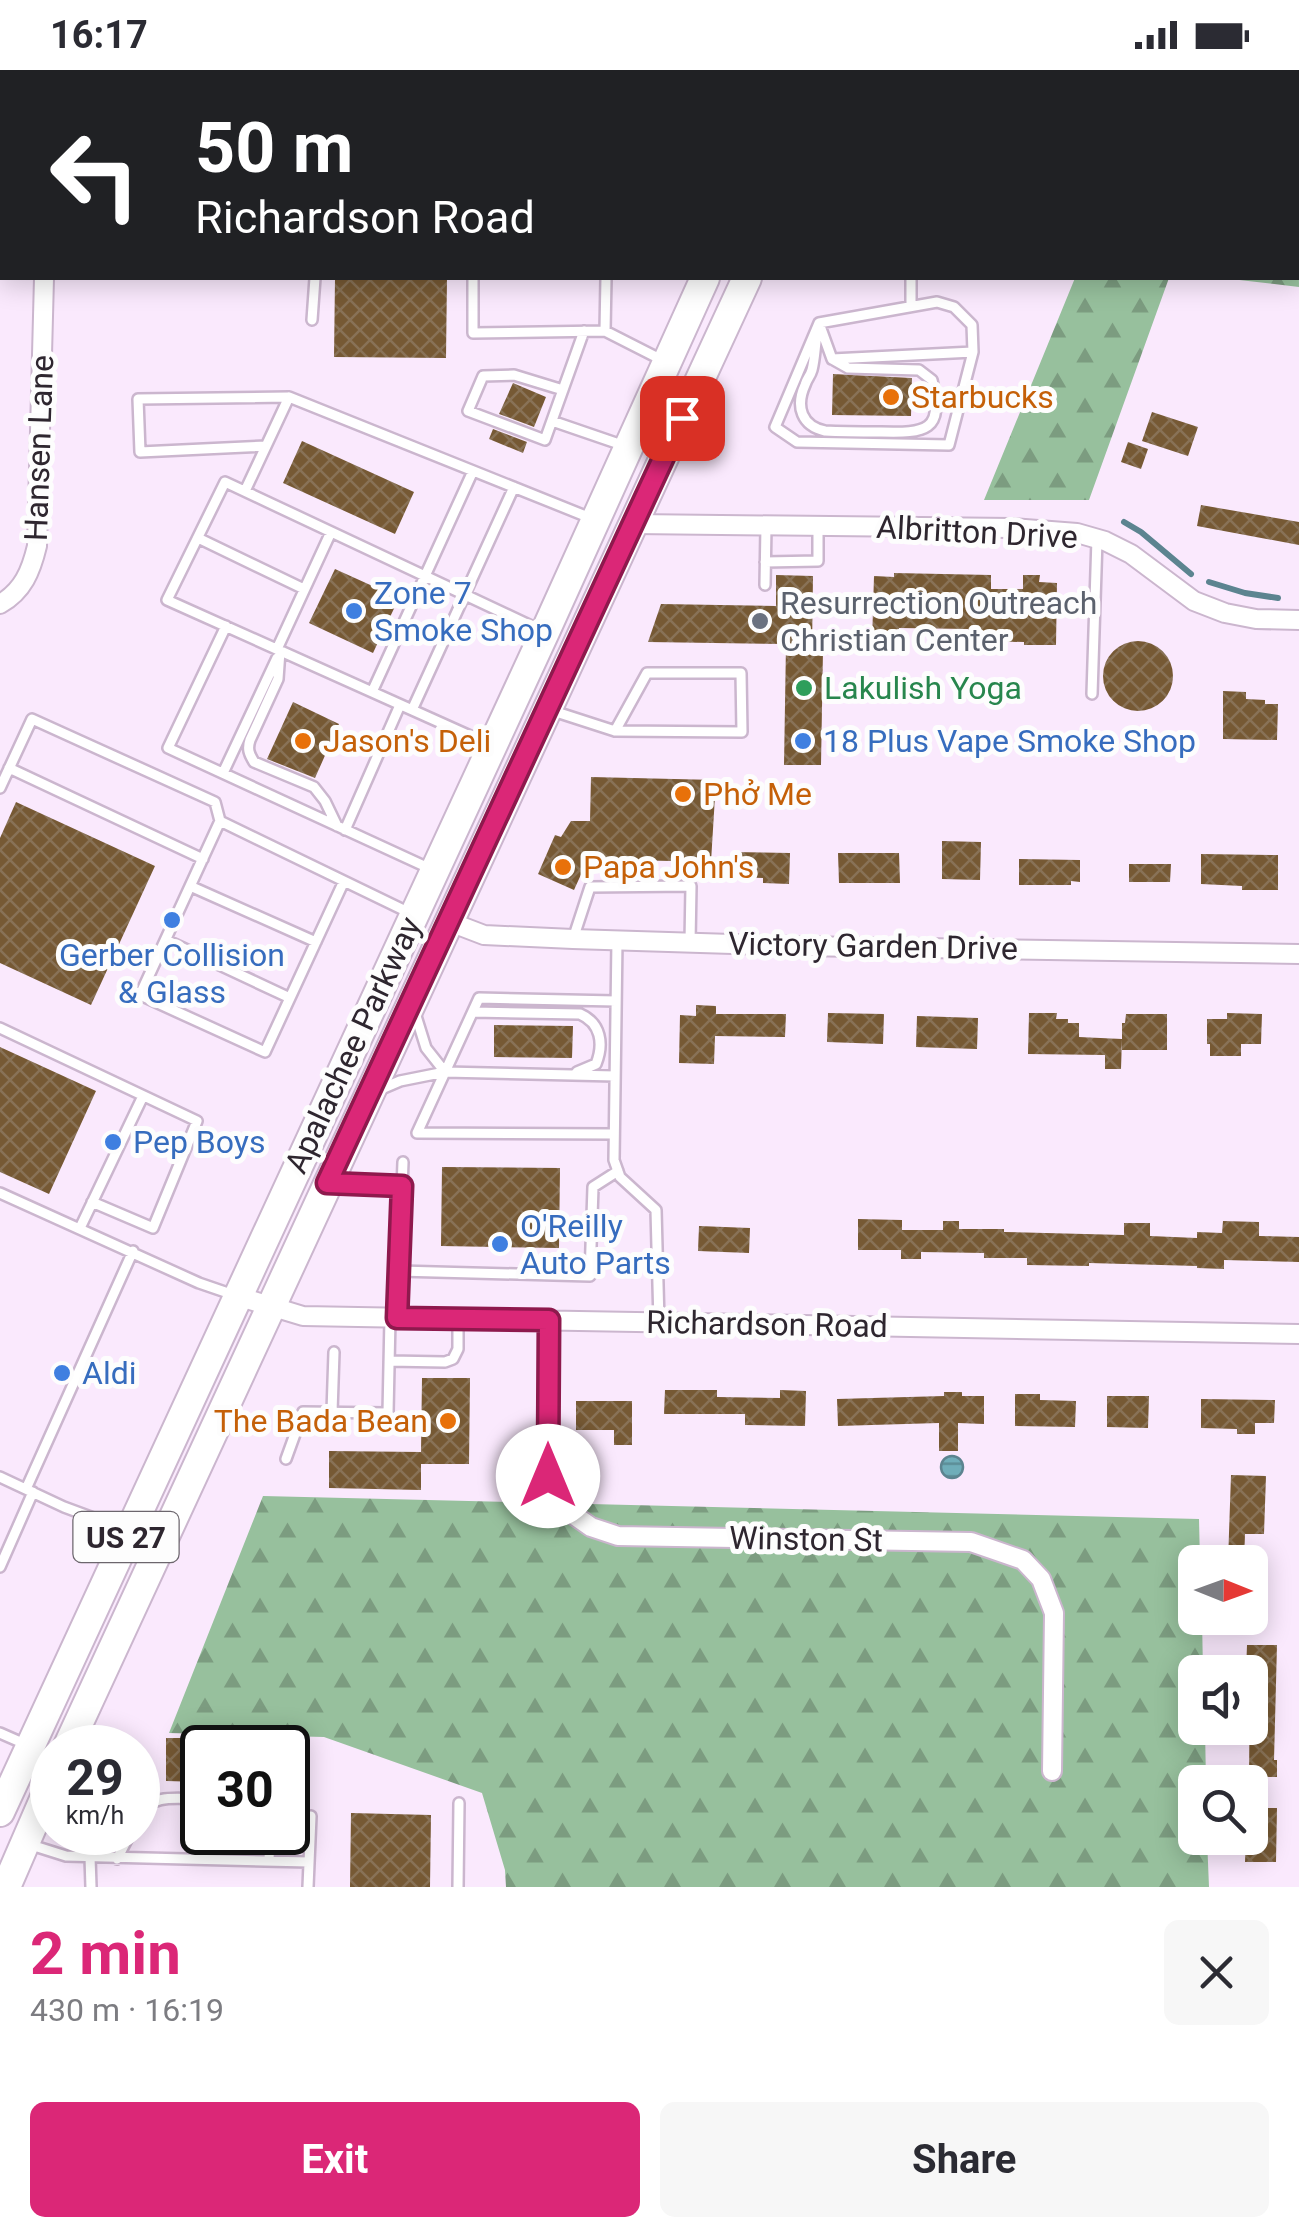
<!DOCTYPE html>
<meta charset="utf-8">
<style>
:root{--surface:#fff;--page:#f7f7f7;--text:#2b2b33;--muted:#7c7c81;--accent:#db2777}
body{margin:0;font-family:Roboto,sans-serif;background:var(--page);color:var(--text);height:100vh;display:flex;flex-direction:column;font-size:38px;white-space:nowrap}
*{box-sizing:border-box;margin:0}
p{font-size:32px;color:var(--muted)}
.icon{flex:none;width:55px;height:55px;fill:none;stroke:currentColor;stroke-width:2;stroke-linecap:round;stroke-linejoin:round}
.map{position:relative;height:1817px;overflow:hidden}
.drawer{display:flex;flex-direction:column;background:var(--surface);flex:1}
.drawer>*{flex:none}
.guide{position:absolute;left:0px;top:0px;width:1300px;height:210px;box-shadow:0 5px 25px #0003;background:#202124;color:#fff;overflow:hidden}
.needle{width:65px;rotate:91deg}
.controls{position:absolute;left:1178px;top:1475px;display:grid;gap:20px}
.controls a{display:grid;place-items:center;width:90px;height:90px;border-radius:15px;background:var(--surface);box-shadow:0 5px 25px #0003;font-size:50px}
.speed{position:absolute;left:30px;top:1655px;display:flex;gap:20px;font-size:50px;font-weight:700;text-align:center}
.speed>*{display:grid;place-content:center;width:130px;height:130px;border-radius:50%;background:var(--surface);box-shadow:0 5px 25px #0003;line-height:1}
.speed small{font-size:25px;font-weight:400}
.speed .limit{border:5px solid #111;border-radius:15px;background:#fff;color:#111}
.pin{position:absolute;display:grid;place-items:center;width:85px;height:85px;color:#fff;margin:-42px;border-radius:20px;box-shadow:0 5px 15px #0006}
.me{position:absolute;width:110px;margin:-55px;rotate:0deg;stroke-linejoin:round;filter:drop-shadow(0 0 8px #0008)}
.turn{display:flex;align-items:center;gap:35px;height:210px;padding:0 30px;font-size:45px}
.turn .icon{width:130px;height:130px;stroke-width:2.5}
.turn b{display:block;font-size:70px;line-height:85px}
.round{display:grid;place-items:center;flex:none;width:105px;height:105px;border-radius:15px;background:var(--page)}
.headline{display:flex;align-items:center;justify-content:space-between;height:170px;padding:0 30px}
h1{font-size:60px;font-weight:700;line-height:75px;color:var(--accent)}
.primary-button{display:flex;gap:20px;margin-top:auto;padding:20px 30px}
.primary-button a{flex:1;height:115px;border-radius:15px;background:var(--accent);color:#fff;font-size:40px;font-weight:700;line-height:115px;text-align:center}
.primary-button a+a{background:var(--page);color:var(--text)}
.status{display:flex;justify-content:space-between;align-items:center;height:70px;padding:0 50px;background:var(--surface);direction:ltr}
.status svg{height:28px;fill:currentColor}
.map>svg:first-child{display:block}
.forest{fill:url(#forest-firs)}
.water{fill:url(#water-rules);stroke:#5c8490;stroke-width:2.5}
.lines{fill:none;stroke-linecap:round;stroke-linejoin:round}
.stream{stroke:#5c8490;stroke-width:6}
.building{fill:url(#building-cross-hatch)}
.lane-casing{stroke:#cbb6ce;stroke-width:14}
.street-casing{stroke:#cbb6ce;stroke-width:22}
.secondary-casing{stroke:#cbb6ce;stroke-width:30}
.primary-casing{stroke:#cbb6ce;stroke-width:32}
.lane{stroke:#fff;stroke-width:9}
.street{stroke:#fff;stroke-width:18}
.secondary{stroke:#fff;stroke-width:25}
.primary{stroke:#fff;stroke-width:28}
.route-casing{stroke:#8e194d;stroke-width:25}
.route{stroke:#db2777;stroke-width:18}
.food-dot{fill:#e8710a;stroke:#fdfdfd;stroke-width:4}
.shop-dot{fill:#3f7fe0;stroke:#fdfdfd;stroke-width:4}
.worship-dot{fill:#6b7280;stroke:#fdfdfd;stroke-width:4}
.leisure-dot{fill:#2e9e5b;stroke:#fdfdfd;stroke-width:4}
.labels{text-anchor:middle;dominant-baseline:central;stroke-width:10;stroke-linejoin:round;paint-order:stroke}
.shield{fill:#fdfdfd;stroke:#6c666d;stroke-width:2.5}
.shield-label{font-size:30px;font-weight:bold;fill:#2e262f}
.food-label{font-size:32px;fill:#c56008;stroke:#fdfdfd;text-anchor:start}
.street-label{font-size:32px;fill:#2e262f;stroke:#fdfdfd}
.shop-label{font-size:32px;fill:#366cbe;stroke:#fdfdfd;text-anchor:start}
.worship-label{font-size:32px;fill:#5b616d;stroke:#fdfdfd;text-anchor:start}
.leisure-label{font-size:32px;fill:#27864d;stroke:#fdfdfd;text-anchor:start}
</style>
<div class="status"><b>16:17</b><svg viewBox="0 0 49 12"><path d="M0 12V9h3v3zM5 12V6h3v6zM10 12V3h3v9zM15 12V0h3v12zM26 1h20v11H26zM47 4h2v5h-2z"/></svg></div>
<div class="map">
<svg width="1299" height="1817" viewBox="0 0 1299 1817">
<defs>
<pattern id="forest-firs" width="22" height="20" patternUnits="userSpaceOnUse" patternTransform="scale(2.5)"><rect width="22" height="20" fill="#97c09d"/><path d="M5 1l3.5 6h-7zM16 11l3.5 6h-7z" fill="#7c9c80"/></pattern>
<pattern id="water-rules" width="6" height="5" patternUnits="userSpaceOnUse" patternTransform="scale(2.5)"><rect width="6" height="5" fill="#6fadb9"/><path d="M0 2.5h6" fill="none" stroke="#5c8d97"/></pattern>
<pattern id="building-cross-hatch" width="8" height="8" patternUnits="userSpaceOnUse" patternTransform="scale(2.5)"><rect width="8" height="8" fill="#765934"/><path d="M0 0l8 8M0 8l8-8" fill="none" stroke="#887257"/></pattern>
</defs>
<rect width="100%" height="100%" fill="#fae9fd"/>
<path class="forest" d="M 1089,0 L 1284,0 L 1289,2 L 1089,2 Z
M 1298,6 L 1299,217 L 1222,208 L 1298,208 Z
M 1075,208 L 1169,208 L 1089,430 L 984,430 Z
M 263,1426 L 1199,1449 L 1200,1492 L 1195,1492 L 1195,1548 L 1202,1548 L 1203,1602 L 1195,1602 L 1195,1658 L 1205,1658 L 1206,1712 L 1195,1712 L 1195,1768 L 1207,1768 L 1209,1817 L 506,1817 L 505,1800 L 482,1723 L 324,1667 L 169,1663 Z"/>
<path class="water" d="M941 1397a11 11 0 1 1 22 0a11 11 0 1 1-22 0Z"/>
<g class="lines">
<path class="stream" d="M 1124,452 L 1141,462 L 1191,504
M 1209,512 L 1245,523 L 1278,528"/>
</g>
<path class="building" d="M 335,208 L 447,208 L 446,288 L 334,287 Z
M 833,304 L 912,308 L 911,346 L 832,345 Z
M 513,313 L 546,327 L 534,357 L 499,344 Z
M 1152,342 L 1198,357 L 1188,386 L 1142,371 Z
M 493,359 L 527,372 L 523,383 L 489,369 Z
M 302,371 L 414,422 L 395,464 L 283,413 Z
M 1128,372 L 1148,379 L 1141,399 L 1121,392 Z
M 1201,435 L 1299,452 L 1299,475 L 1197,456 Z
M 335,499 L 399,528 L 373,583 L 309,553 Z
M 894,503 L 991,505 L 991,519 L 1023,519 L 1023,505 L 1040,505 L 1039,512 L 1057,513 L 1056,575 L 1024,575 L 1024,572 L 968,571 L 968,559 L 899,558 L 898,572 L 872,572 L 874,506 L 894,507 Z
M 776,505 L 813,506 L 812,580 L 823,580 L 821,695 L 784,695 L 786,574 L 648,572 L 661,534 L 776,536 Z
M1103 606a35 35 0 1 1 70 0a35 35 0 1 1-70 0Z
M 1223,621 L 1246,622 L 1246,629 L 1265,630 L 1265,634 L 1278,634 L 1277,670 L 1223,669 Z
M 293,632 L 339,654 L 315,708 L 267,689 Z
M 591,707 L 716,710 L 711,792 L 588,789 L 574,820 L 538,804 L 555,765 L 561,767 L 571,751 L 590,751 Z
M 16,732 L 155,796 L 91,935 L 0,893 L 0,768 Z
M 942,771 L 981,772 L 980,810 L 942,809 Z
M 731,782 L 790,783 L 789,814 L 763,813 L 763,808 L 731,807 Z
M 838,783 L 899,783 L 900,813 L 839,813 Z
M 1201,784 L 1278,785 L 1278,820 L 1242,820 L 1242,816 L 1201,814 Z
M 1019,789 L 1080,790 L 1080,812 L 1071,811 L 1071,815 L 1019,815 Z
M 1129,794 L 1171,794 L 1170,812 L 1129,812 Z
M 696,935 L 716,936 L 716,944 L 786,944 L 785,967 L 715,966 L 714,994 L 679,993 L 680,945 L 696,946 Z
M 828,943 L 884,944 L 883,974 L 827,972 Z
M 1029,943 L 1057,943 L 1056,949 L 1068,949 L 1068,953 L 1079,953 L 1079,967 L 1122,969 L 1121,999 L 1105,999 L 1105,985 L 1028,984 Z
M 1227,943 L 1262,944 L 1261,974 L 1241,974 L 1241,986 L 1210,986 L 1210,974 L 1207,974 L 1207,949 L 1227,949 Z
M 1126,944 L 1167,944 L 1167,980 L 1122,980 L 1122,953 L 1125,953 Z
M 917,946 L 978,948 L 977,979 L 916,977 Z
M 494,955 L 573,956 L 572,988 L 494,987 Z
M 0,977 L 96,1021 L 49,1124 L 0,1102 Z
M 442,1097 L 560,1098 L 559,1178 L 441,1176 Z
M 858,1149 L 902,1150 L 902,1160 L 943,1160 L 943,1151 L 959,1151 L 959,1159 L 1004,1159 L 1004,1162 L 1124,1165 L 1124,1153 L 1150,1153 L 1150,1166 L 1197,1168 L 1197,1162 L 1222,1163 L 1223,1151 L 1259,1152 L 1259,1166 L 1299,1167 L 1299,1192 L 1224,1190 L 1224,1199 L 1197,1198 L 1197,1196 L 1089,1193 L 1089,1196 L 1027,1195 L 1027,1188 L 984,1188 L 984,1183 L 921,1182 L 921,1189 L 901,1189 L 901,1180 L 858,1180 Z
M 699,1156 L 750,1158 L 749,1183 L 698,1181 Z
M 422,1308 L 470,1308 L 469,1394 L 421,1394 L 421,1420 L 329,1418 L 329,1381 L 421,1382 Z
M 665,1320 L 717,1320 L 717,1327 L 780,1328 L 780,1320 L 806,1321 L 805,1356 L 745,1355 L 745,1344 L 664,1344 Z
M 944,1322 L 962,1322 L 962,1326 L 984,1326 L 984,1354 L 958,1353 L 958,1381 L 939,1381 L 939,1353 L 838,1356 L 837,1329 L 944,1326 Z
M 1015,1324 L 1040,1324 L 1040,1330 L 1076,1331 L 1075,1357 L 1015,1356 Z
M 1107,1326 L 1149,1326 L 1148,1358 L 1107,1357 Z
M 1201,1329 L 1275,1330 L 1274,1353 L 1255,1353 L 1255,1364 L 1237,1364 L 1237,1359 L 1201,1358 Z
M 576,1331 L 632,1331 L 632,1375 L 614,1375 L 614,1360 L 576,1360 Z
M 1231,1405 L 1266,1406 L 1264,1464 L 1245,1464 L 1244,1492 L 1228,1492 Z
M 1247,1575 L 1277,1575 L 1274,1690 L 1277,1690 L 1277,1707 L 1249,1707 L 1250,1602 L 1246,1602 Z
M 166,1668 L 202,1668 L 202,1712 L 166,1711 Z
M 1250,1738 L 1277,1738 L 1276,1792 L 1245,1792 L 1246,1768 L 1250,1768 Z
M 351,1743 L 431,1745 L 430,1817 L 350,1817 Z"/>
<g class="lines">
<g class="lane-casing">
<path id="lane" d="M 1019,2 L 1020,0
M 473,208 L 473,263 L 605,261 L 664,291
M 937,232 L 954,237 L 972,255 L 973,282 L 949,375 L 797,372 L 775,357 L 819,253 Z
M 911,236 L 911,208
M 312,250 L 315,208
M 819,253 L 832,289 L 973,282
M 605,261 L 606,208
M 817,265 C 815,276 815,289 812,300 C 810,307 807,308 805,315 C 795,337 802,356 825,361 C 844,362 863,362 881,362 C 925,363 945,362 932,310 L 919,300 L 848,298 L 832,289
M 563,320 L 514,305 L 483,306 L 468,341 L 545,370 C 558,334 571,297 584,261
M 552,351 L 625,376
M 266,376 L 140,382 L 138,329 L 289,327 L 593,449
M 245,421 L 289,327
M 198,468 L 304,519
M 765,492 L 818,491 L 818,457
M 765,515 L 766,456
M 226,556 L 168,678 L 433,800
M 277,579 L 331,462
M 280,581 L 278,609 L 250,670 C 247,679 249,684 254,692 L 314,717 L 325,731 L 337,756
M 372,622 L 473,401
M 1092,624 L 1097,469
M 412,640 L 514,417
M 550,640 L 615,661 L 742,662 L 741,603 L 647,603 L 615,661
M 488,674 L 167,530 L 225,412 L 542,561
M 9,698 L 203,789
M 223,703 L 277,588
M 0,718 L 32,649 L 215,732 L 220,751 L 410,843
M 220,751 L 140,925 L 265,982 L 344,811
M 345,760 L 400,635
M 190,816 L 316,872
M 573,869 L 590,817 L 691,816 L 690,872
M 166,870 L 290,928
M 617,870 L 614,1090 L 620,1107 L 656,1140 L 659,1252
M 473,942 L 580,944 C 601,953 604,974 596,994 L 577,1002
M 416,946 L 426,978 L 445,1002
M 0,958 L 197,1051 L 153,1158 L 92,1132
M 379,1020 L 400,1011 L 445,1002 L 615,1006
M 614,1064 L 417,1063 L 479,928 L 616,931
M 335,1114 L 402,1116
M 0,1123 L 199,1213 L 234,1225
M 80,1158 L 143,1026
M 399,1201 L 590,1206 L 593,1117 L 618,1101
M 397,1248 L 403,1092
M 389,1291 L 445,1292 L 453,1289 L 458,1279 L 458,1249
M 332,1342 L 334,1282
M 286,1389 L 303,1342 L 388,1343 L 390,1248
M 0,1407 L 64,1437 L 126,1460
M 26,1419 L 133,1181
M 0,1497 L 33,1422
M 0,1663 L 25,1674
M 138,1745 C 153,1723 178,1729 202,1729
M 28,1774 L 66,1786 L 309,1792
M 90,1787 L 91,1817
M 117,1789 L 131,1762
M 269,1791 L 270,1762
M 308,1817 L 311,1746
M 458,1817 L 459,1733"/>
</g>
<g class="street-casing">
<path id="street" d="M 634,454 L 1012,458 L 1077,463 L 1105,471 L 1131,484 L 1194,531 L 1225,543 L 1256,549 L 1299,550
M 0,534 C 23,521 31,501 37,476 L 44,208
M 450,852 L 484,865 L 573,869 L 796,876 L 1299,884
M 237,1226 L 303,1246 L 1299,1264
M 549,1250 L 548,1405 L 568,1441 L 591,1457 L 618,1466 L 971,1472 L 1023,1490 L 1041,1509 L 1054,1543 L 1052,1701"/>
</g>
<g class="secondary-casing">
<path id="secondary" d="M 0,175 L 2,175"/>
</g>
<g class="primary-casing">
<path id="primary" d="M 799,2 L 801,0
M 842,2 L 843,0
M 67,1678 L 747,208
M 0,1742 L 545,562 L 705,208
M 6,1817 L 52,1711"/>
</g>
<use href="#lane" class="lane"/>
<use href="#street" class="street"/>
<use href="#secondary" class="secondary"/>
<use href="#primary" class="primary"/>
</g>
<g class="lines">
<g class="route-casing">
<path id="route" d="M 548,1406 L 549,1250 L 397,1248 L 402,1116 L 327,1113 L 682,348"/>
</g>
<use href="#route" class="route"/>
</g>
<g class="food-dot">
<circle cx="891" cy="327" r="10"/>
<circle cx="303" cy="671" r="10"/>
<circle cx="683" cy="724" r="10"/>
<circle cx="563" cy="797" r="10"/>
<circle cx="448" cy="1351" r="10"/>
</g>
<g class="shop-dot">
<circle cx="354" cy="541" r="10"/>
<circle cx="803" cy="671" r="10"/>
<circle cx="172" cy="850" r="10"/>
<circle cx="113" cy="1072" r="10"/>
<circle cx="500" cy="1174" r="10"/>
<circle cx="62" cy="1303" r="10"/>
</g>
<circle class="worship-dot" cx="760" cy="551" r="10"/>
<circle class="leisure-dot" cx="804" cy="618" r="10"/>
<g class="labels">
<rect class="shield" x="73.5" y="1442" width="105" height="50" rx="8"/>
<g class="shield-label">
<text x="126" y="1467">US 27</text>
</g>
<g class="food-label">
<text x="911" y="327">Starbucks</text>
<text x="323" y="671">Jason's Deli</text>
<text x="703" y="724">Phở Me</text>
<text x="583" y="797">Papa John's</text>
<text x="428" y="1351" text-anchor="end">The Bada Bean</text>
</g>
<g class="street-label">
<text transform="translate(39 378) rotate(-88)">Hansen Lane</text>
<text transform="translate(977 462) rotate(3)">Albritton Drive</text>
<text transform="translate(873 876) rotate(1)">Victory Garden Drive</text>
<text transform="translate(353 975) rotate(-65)">Apalachee Parkway</text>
<text transform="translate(767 1254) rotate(1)">Richardson Road</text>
<text transform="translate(806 1469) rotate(1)">Winston St</text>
</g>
<g class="shop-label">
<text x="374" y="523">Zone 7<tspan x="374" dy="37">Smoke Shop</tspan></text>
<text x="823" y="671">18 Plus Vape Smoke Shop</text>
<text x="172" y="885" text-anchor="middle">Gerber Collision<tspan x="172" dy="37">&amp; Glass</tspan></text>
<text x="133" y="1072">Pep Boys</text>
<text x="520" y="1156">O'Reilly<tspan x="520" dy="37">Auto Parts</tspan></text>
<text x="82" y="1303">Aldi</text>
</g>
<g class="worship-label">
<text x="780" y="533">Resurrection Outreach<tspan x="780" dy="37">Christian Center</tspan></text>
</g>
<g class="leisure-label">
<text x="824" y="618">Lakulish Yoga</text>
</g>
</g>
</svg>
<div class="controls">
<a><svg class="needle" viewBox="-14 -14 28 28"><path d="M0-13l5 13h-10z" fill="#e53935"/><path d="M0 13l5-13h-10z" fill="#7c7c81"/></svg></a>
<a><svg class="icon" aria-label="sound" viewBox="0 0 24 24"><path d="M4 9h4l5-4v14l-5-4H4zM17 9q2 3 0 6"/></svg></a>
<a><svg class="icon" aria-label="search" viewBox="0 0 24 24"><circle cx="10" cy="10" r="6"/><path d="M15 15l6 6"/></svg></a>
</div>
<div class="speed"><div>29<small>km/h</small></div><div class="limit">30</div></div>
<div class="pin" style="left:682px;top:348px;background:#d93025"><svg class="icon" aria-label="arrive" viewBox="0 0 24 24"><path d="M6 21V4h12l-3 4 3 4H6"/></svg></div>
<svg class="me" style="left:548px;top:1406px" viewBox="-20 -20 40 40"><circle r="19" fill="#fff"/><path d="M0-13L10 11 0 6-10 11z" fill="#db2777"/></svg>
<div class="guide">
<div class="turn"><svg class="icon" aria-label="left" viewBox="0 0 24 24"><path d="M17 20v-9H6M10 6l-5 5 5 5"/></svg><div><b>50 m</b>Richardson Road</div></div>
</div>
</div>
<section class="drawer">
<div class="headline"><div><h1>2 min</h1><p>430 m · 16:19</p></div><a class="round"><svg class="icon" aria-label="close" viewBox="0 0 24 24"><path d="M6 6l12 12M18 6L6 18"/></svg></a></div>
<div class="primary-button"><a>Exit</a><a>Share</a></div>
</section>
